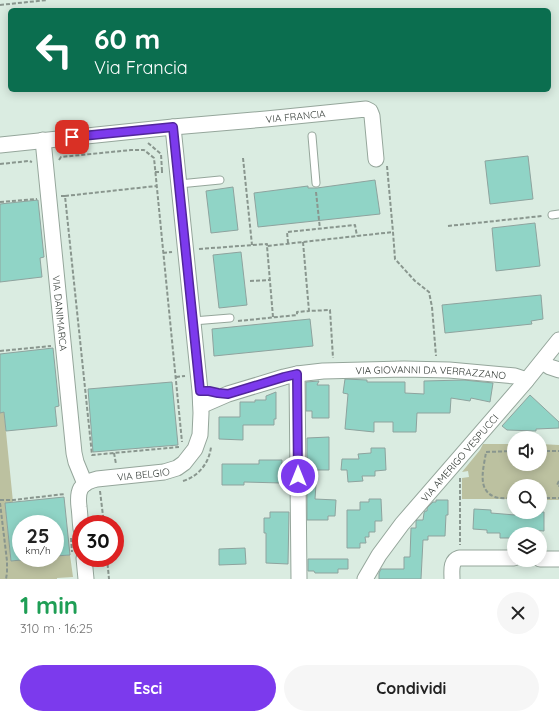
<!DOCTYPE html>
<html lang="it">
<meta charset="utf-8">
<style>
:root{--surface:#fff;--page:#f6f6f6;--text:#222;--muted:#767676;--accent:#7c3aed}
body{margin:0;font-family:Quicksand,sans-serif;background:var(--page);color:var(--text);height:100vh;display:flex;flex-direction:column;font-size:15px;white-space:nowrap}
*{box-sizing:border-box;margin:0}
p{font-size:13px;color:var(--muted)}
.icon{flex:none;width:22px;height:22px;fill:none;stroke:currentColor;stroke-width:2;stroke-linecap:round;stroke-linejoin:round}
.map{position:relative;height:579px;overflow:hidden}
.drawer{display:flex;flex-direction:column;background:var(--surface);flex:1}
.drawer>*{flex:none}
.guide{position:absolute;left:8px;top:8px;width:543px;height:84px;border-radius:6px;box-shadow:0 2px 10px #0003;background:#0b6e4f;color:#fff;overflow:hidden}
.controls{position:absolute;left:507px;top:431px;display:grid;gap:8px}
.controls a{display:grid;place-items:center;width:40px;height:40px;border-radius:50%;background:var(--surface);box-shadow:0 2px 10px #0003;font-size:20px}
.speed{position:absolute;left:12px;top:515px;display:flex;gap:8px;font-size:20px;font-weight:700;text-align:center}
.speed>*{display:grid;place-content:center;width:52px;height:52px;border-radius:50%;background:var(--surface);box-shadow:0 2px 10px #0003;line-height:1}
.speed small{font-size:10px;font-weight:400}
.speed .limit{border:6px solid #d22;background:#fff;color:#111}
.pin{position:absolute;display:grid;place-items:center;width:34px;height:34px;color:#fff;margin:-17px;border-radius:8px;box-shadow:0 2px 6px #0006}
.me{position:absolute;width:44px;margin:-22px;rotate:0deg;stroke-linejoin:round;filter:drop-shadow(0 0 3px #0008)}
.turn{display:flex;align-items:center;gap:14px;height:84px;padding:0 20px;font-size:18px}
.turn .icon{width:52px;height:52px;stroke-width:2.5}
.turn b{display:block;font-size:28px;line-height:34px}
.round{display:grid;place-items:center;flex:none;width:42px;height:42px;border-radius:21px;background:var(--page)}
.summary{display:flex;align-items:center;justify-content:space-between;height:68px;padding:0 20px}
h1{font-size:24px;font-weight:700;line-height:30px;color:#1e9e55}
.primary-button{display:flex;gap:8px;margin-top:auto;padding:8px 20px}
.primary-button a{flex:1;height:46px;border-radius:24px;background:var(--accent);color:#fff;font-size:16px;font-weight:700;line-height:46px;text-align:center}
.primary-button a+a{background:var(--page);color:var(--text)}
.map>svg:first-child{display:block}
.green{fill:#bcc1a0}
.building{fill:#90d4c6;stroke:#8ea39e}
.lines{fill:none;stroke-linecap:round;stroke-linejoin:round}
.service-casing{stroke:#95a69b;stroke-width:9}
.minor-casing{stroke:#95a69b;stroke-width:17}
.path{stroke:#89968e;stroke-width:2;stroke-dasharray:4 2;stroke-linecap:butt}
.service{stroke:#fff;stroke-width:7}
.minor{stroke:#fff;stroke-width:15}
.route-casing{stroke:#51269a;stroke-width:10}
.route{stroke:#7c3aed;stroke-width:7}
.labels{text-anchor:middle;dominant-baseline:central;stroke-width:3;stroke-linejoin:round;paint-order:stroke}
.street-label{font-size:10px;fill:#343b36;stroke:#fff}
</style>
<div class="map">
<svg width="559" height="579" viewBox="0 0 559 579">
<rect width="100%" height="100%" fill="#daece1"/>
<path class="green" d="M 4,412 L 13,502 L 5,503 L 11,561 L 39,558 L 55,558 L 55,556 L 70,555 L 73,577 L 57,578 L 57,579 L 0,579 L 0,413 Z
M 483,444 L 514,444 L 514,464 L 540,464 L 540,444 L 559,445 L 559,500 L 540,500 L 540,486 L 514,486 L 514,499 L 462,499 L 462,478 L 469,477 L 468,471 L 462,472 L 480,450 Z"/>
<path class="building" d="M 528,156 L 533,199 L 490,204 L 485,161 Z
M 375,180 L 380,214 L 258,227 L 254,193 L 308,186 L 308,188 L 317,188 Z
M 233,187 L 238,230 L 211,233 L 206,191 Z
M 38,200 L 44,257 L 40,258 L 42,277 L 0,282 L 0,204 Z
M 535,223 L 540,266 L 496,271 L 492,228 Z
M 241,252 L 247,305 L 219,308 L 213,255 Z
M 541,295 L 543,319 L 531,321 L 532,324 L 445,333 L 442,305 Z
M 310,319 L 313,346 L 214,356 L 212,329 Z
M 53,348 L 59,406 L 55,407 L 57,426 L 6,431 L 4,412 L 0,413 L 0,354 Z
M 345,379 L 367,380 L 367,382 L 405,382 L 405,393 L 424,394 L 424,381 L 464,380 L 493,383 L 490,402 L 471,398 L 470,401 L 451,398 L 450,413 L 417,413 L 416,432 L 393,432 L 393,422 L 374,422 L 374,432 L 345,429 L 348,394 L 343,393 Z
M 319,381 L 317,385 L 329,385 L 329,418 L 312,418 L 312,411 L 306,411 L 306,382 Z
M 172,382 L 178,445 L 93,452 L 88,389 Z
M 276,392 L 276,419 L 274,419 L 274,425 L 243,425 L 243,440 L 219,439 L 219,417 L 240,417 L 240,402 L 255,402 L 255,400 L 266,400 L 266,396 Z
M 530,395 L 559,422 L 559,428 L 536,429 L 536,431 L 507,430 L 502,426 Z
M 329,437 L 329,470 L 317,470 L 315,499 L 336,500 L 335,516 L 328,516 L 328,520 L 307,520 L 307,472 L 308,458 L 307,458 L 307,438 Z
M 371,448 L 385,448 L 386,470 L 375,471 L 375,476 L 362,476 L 363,481 L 348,482 L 347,470 L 341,470 L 342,459 L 359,459 L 358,454 L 371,453 Z
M 259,460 L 282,460 L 281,483 L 244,482 L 244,485 L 222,485 L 222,464 L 259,464 Z
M 64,497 L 70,555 L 55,556 L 55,524 L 21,524 L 21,560 L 11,561 L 5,503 Z
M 369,499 L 381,499 L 382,521 L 375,521 L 375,532 L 369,532 L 369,537 L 365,537 L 366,543 L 360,543 L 360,548 L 347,548 L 347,510 L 360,510 L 360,502 L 369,502 Z
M 436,500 L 448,500 L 448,515 L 446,515 L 445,536 L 428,536 L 428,540 L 423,540 L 421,579 L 379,579 L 379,573 L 381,569 L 404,569 L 404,557 L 410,557 L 411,528 L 416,528 L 416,521 L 417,520 L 423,520 L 424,513 L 425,511 L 427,511 L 427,508 L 433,502 L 436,502 Z
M 474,509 L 491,510 L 491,513 L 515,515 L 515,513 L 528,514 L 528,512 L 544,512 L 544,531 L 531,530 L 531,534 L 514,534 L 514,538 L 500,538 L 500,533 L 487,533 L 487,530 L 473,529 Z
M 270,512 L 289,512 L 288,564 L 266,563 L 266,533 L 264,533 L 264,518 L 270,518 Z
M 245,548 L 246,564 L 219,565 L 219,549 Z
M 308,559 L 348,559 L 348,569 L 338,569 L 338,573 L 315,573 L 314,571 L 308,571 Z"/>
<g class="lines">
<g class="service-casing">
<path id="service" d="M 312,136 L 316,183
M 179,184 L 220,180
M 552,215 L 559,214
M 193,321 L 230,318"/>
</g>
<g class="minor-casing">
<g id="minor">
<path id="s1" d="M 43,140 L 74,453 L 76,462 L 85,484"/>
<path id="s2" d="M 0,145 L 173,127 L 266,119 L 366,109 L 370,111 L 372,116 L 376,159"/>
<path d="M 542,362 L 550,367 L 559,370"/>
<path d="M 297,374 L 299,579"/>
<path id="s3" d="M 201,404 L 205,404 L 228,394 L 284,377 L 297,374 L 323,371 L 404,369 L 449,370 L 515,376 L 521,378 L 526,381"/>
<path id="s4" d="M 81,529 C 80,522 80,514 79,507 C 77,490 80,483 97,479 L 164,472 L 177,468 L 184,463 L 195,449 L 200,435 L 201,413 L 200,391 L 173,127"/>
<path d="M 84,558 L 86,579"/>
<path d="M 540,559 L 559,559"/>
<path id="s5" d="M 365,579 L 379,555 L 402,524 L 526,381 L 559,340"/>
<path d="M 452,579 C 452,571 450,561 459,558 L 514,558"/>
</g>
</g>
<path class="path" d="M 0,5 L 47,0
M 148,143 L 161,154 L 162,171
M 243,158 L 252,245
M 59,160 L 61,157 L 131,150 L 144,150 L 154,158 L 182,442
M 0,164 L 29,161 L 32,162
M 387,166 L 393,232 L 395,259 L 415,281 L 429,292 L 432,307 L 436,356
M 155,172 L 163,172
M 316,192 L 320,229
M 61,196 L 65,196 L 92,455 L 179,447
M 65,196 L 156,186
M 0,202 L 37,199
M 448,226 L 542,216
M 303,242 L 309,311 L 330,310 L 333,358
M 288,243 L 287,232 L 355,225 L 357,236
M 199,249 L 267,244 L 267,246
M 163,253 L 172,252
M 250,281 L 270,280
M 273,317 L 267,246 L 393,232
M 238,321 L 297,315 L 297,312 L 309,311
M 0,351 L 51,346
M 176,377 L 185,376
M 514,451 L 486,452 C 484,467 476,490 495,497 C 500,499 508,498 514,498
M 540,451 L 559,451
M 114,453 L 116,464
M 460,478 L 460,545
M 183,481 C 199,476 209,463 211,447
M 559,481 L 557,485 L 559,486
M 100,491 L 104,524
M 540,498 L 559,498
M 0,500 L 13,500 L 65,494
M 0,503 L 7,561 L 7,573 L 6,579
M 71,538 L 72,552
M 107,558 L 109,579"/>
<use href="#service" class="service"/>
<use href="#minor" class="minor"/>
</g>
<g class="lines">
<g class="route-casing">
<path id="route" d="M 72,137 L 173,127 L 200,391 L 209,391 L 218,393 L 228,394 L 284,377 L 297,374 L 298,476"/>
</g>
<use href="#route" class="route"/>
</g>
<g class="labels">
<g class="street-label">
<text stroke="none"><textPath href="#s2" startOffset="297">VIA FRANCIA</textPath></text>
<text stroke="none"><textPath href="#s1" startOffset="174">VIA DANIMARCA</textPath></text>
<text stroke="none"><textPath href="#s3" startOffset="235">VIA GIOVANNI DA VERRAZZANO</textPath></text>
<text stroke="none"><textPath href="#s5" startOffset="154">VIA AMERIGO VESPUCCI</textPath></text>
<text stroke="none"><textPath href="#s4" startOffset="107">VIA BELGIO</textPath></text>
</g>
</g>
</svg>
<div class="controls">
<a><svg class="icon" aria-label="sound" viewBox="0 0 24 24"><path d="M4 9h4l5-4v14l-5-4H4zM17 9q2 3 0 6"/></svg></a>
<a><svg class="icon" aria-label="search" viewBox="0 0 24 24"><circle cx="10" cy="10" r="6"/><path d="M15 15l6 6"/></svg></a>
<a><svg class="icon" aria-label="layers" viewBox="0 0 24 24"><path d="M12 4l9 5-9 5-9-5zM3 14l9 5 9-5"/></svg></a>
</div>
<div class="speed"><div>25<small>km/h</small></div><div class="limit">30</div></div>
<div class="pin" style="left:72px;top:137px;background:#d93025"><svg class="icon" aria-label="arrive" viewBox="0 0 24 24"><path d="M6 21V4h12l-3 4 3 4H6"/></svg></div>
<svg class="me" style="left:298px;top:476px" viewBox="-20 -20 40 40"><circle r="17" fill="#7c3aed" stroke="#fff" stroke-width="3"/><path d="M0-11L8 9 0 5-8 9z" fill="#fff"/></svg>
<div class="guide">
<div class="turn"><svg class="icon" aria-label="left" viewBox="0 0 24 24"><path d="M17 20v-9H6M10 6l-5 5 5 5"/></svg><div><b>60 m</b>Via Francia</div></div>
</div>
</div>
<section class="drawer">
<div class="summary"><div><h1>1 min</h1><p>310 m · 16:25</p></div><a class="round"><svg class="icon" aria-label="close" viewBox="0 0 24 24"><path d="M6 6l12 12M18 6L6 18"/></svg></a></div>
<div class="primary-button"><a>Esci</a><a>Condividi</a></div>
</section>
